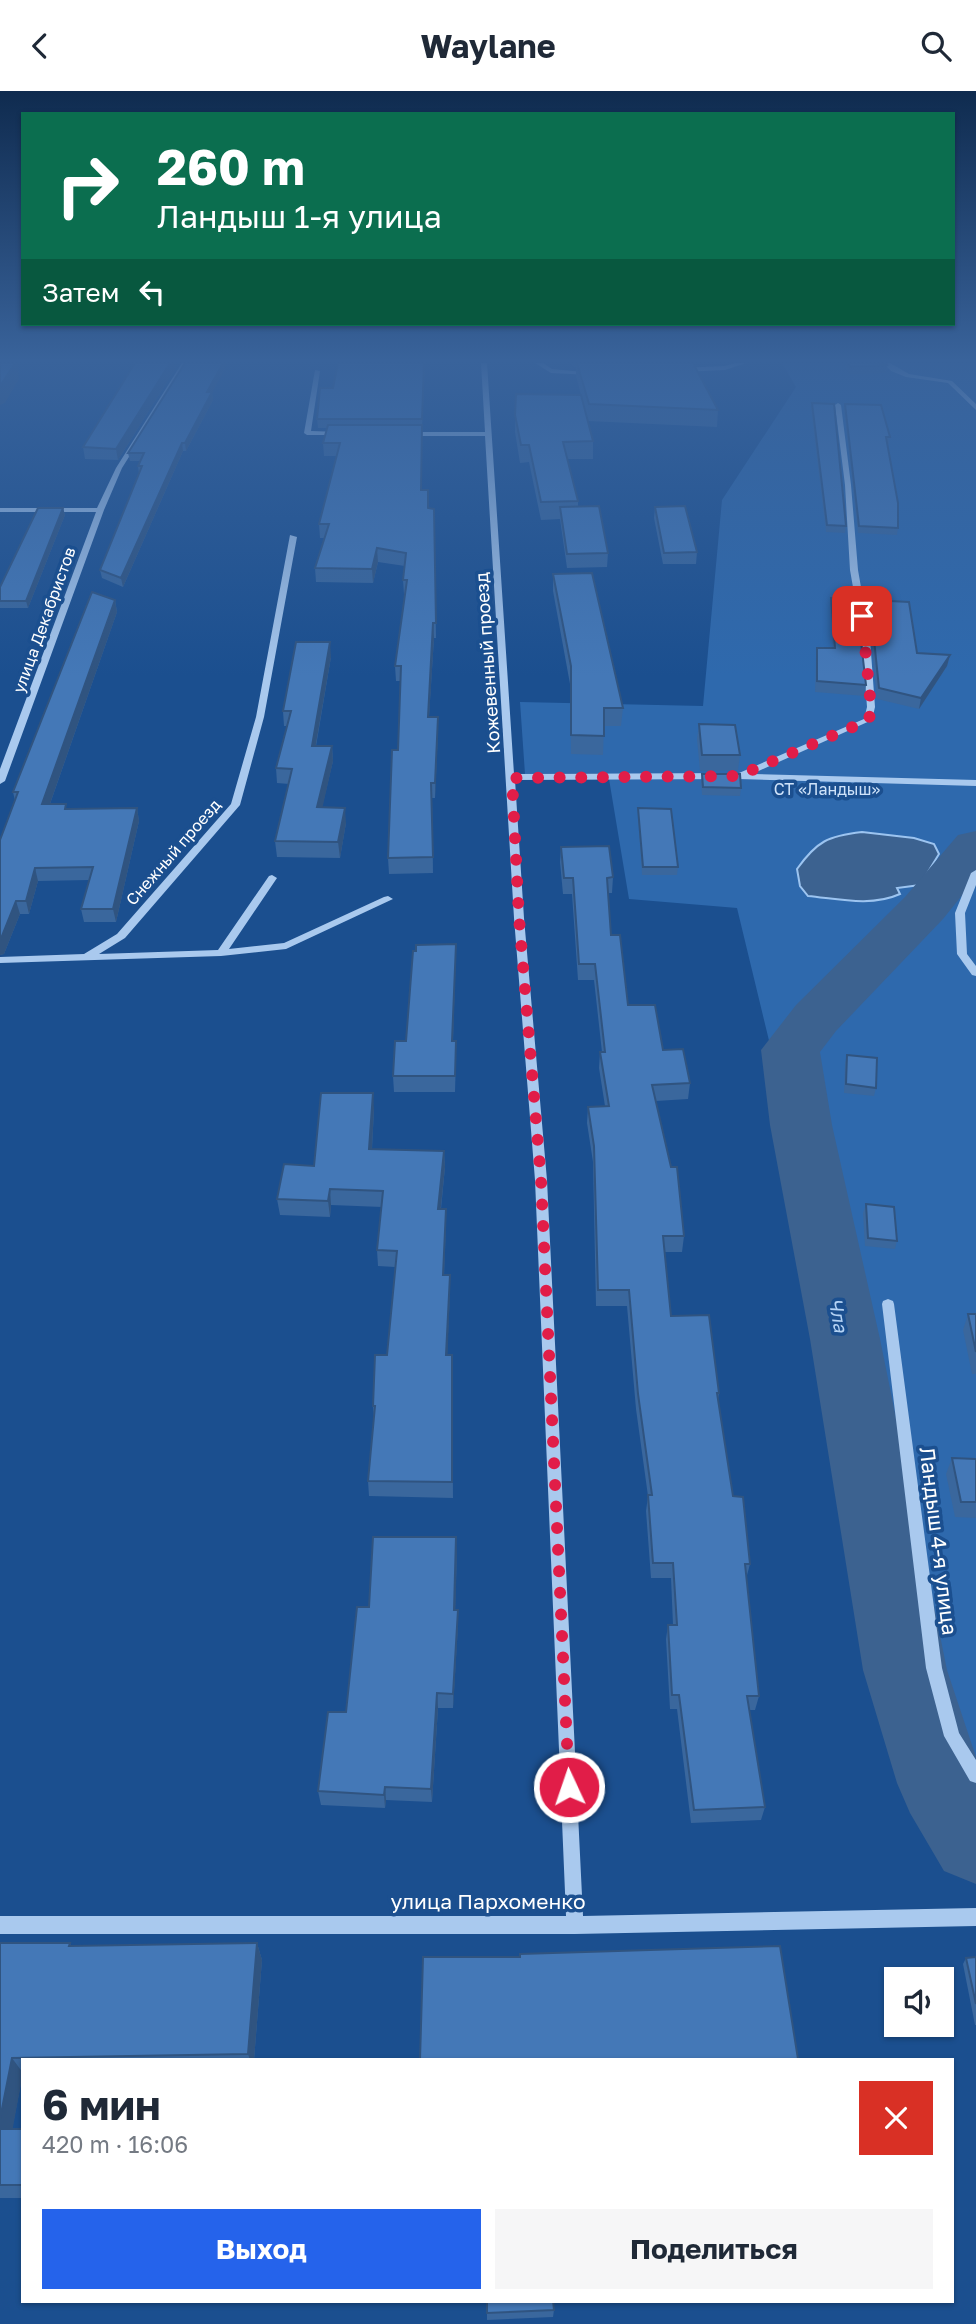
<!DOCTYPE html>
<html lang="ru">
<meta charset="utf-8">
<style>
:root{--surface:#fff;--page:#f6f6f7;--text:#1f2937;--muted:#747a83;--accent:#2563eb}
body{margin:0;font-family:"Golos Text",sans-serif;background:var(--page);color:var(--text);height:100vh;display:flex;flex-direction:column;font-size:26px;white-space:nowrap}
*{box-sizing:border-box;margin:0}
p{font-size:23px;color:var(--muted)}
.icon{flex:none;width:38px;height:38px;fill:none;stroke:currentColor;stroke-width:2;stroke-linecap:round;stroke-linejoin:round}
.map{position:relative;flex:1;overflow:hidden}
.details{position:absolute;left:21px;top:1967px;width:933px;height:245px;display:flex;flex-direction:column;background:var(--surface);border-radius:0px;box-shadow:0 2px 5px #0004}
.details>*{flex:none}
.guide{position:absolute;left:21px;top:21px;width:934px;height:214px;border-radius:0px;box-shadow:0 2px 5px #0004;background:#0b6e4f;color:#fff;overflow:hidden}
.fabs{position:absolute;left:884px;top:1876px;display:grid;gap:14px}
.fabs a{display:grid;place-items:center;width:70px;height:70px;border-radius:0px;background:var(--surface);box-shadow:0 2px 5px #0004;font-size:35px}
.pin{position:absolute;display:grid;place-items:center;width:60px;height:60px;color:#fff;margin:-30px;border-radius:14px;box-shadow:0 4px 10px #0006}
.me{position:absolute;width:77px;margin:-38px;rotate:357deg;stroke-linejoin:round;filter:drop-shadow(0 0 5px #0008)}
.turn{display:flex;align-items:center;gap:24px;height:147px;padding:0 21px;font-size:32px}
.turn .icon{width:91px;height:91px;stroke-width:2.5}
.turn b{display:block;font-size:49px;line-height:60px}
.then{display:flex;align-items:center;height:66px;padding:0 21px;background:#0003;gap:14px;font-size:26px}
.round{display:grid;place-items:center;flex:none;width:74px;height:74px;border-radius:0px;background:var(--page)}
.summary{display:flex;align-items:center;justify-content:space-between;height:119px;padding:0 21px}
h1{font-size:42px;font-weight:700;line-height:52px}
.cta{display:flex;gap:14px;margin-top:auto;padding:14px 21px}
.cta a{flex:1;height:80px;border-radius:0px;background:var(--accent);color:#fff;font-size:28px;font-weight:700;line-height:80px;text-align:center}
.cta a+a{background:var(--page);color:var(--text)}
header{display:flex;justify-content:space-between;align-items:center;height:91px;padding:0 21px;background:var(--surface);font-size:32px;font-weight:700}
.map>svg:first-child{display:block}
.green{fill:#2e69ad}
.water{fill:#3c6290;stroke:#9cc4f0;stroke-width:2}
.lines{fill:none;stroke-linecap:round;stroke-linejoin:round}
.river{fill:#3c6290;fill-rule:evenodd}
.minor{fill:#a9c9ee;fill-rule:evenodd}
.wall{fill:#3a679d}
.shaded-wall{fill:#305480}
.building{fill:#4478b7;stroke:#305480;stroke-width:2}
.route{stroke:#e11d48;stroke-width:12;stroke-dasharray:0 21.6}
.labels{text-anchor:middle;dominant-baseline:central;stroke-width:7;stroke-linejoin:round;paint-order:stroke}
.far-street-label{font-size:16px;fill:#fff;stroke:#1b4f8f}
.far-park-label{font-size:16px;fill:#cfe3fa;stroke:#1b4f8f}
.street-label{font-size:18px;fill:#fff;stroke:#1b4f8f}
.water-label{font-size:19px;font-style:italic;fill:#b5d3f5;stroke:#1b4f8f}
.near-street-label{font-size:21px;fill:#fff;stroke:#1b4f8f}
</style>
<header><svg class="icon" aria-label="back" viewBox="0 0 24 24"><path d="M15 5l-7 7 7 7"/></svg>Waylane<svg class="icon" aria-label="search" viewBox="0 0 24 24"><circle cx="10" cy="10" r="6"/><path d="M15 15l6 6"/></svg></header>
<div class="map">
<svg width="976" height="2233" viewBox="0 0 976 2233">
<rect width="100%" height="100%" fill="#1b4f8f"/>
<path class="green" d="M 782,272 L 976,272 L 976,1789 L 879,1293 L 800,1078 L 737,817 L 629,808 L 608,682 L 525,683 L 520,611 L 703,615 L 722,409 L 796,296 Z"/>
<path class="water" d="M 862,741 L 914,747 L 934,753 L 939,763 L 920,794 L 897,797 L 900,803 C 871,816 839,808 808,805 L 800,795 L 797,778 C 817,750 828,745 862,741 Z"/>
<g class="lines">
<path class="river" d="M 976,740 L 976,787 L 943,828 L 836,940 L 820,961 L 832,1034 L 880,1248 L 947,1579 L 976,1666 L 976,1793 L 944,1780 L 910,1722 L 897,1692 L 863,1579 L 810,1248 L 770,1034 L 761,959 L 796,914 L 905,806 L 958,744 Z"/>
<path class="minor" d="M 182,272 L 188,272 L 122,377 L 104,419 L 5,690 L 0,693 L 0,678 L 96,421 L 0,421 L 0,417 L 97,417 L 116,377 Z
M 481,272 L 487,272 L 514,683 L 739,682 L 864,628 L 867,616 L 862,548 L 850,479 L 845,394 L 835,314 L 838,312 L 841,314 L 851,394 L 858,479 L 870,548 L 875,616 L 872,629 L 752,683 L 976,689 L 976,695 L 738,688 L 515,689 L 524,827 L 547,1089 L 583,1825 L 976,1817 L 976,1835 L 575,1843 L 0,1843 L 0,1825 L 566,1825 L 535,1089 L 514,827 L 485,345 L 408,345 L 405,343 L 408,341 L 485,341 Z
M 535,272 L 543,272 L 552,278 L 594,282 L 591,284 L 551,282 Z
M 735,272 L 746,272 L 725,279 L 680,281 L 677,279 L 680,277 L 725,275 Z
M 883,272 L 890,272 L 909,283 L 952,290 L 976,313 L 976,319 L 948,292 L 906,286 L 891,280 Z
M 315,279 L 320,280 L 311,340 L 341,341 L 343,342 L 343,344 L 307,344 L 304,342 Z
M 290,444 L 297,446 L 264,626 L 240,714 L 125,847 L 99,863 L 218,859 L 269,785 L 272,784 L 277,787 L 229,858 L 284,852 L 384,806 L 388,805 L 393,808 L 286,858 L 221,865 L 0,872 L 0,866 L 84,863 L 117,843 L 231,713 L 256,626 Z
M 976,779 L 976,794 L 965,822 L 967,863 L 976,875 L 976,885 L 972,884 L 957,863 L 955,822 L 971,782 Z
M 888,1208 L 893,1210 L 894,1213 L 942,1577 L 959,1642 L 976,1669 L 976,1692 L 970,1690 L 944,1645 L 926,1577 L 882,1213 L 883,1210 Z"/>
</g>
<path class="wall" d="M 425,272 L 422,338 L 421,399 L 428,417 L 434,418 L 436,547 L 434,547 L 429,626 L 438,640 L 435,707 L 432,707 L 433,782 L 389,783 L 388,767 L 398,659 L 400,590 L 396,590 L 395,575 L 405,503 L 404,503 L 403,489 L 405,475 L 378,471 L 373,492 L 316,491 L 315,477 L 325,447 L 320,447 L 319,433 L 337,365 L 324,365 L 323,352 L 327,337 L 318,337 L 317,328 L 333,297 Z
M 572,272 L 693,272 L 718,319 L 717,336 L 588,330 L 593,350 L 593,368 L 567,368 L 578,410 L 578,416 L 608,462 L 607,476 L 567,477 L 560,428 L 541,429 L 529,371 L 520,372 L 515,341 L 516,303 L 581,304 L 576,285 L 576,276 L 573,276 Z
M 844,272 L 886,272 L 887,274 L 886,282 L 849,283 Z
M 177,275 L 118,369 L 85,368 L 83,356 Z
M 212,302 L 213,309 L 186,360 L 183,360 L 123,496 L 102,487 L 100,479 L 139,383 L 138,375 L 140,370 L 130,370 L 128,362 Z
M 812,312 L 846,435 L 845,442 L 826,441 L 811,318 Z
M 845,313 L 890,346 L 889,353 L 887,353 L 898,437 L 897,444 L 858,442 L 844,319 Z
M 655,416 L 697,461 L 696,473 L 663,473 L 654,427 Z
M 63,417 L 65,424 L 28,517 L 0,517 L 0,496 Z
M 553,483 L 623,617 L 621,635 L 604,635 L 603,664 L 571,663 L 570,593 L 553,500 Z
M 831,507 L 866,594 L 864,605 L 815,601 L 816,567 L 817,557 L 833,557 L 830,518 Z
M 115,509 L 117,521 L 50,713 L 67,718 L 137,717 L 139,730 L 116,831 L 84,831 L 81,818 L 89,789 L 38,790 L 29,823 L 20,823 L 4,863 L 0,864 L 0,749 L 15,710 L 13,701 Z
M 870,509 L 917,562 L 950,564 L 947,575 L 919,618 L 877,608 L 868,520 Z
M 331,566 L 316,655 L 332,655 L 333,670 L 322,716 L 346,732 L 340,767 L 277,766 L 275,750 L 289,693 L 277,692 L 276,677 L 287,635 L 284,635 L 283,620 Z
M 699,633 L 740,664 L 738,679 L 700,680 L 697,648 Z
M 702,683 L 741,697 L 740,705 L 702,704 L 701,691 Z
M 638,717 L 678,776 L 677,784 L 642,784 L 638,725 Z
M 561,756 L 613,786 L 612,802 L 608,802 L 611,844 L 628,914 L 690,992 L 688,1008 L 656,1010 L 684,1145 L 682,1161 L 665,1161 L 671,1225 L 719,1302 L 718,1309 L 733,1405 L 750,1473 L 746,1488 L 759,1605 L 755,1619 L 749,1619 L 765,1716 L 761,1729 L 691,1732 L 677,1618 L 670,1618 L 666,1548 L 668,1534 L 673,1534 L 671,1487 L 651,1487 L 646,1420 L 648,1405 L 636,1318 L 627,1215 L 596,1215 L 593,1071 L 587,1032 L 588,1016 L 605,1015 L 599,977 L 600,961 L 602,961 L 594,889 L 578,889 L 572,803 L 563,803 L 560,771 Z
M 456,853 L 453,950 L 456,966 L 455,1001 L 394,1001 L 393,985 L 406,950 Z
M 847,964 L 876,997 L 874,1005 L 844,1002 L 845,972 Z
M 374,1018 L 372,1058 L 444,1060 L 445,1076 L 441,1118 L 446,1134 L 444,1184 L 450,1184 L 450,1201 L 447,1264 L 452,1264 L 453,1407 L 369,1405 L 368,1390 L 374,1328 L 373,1315 L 387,1264 L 395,1176 L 378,1175 L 377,1159 L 382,1116 L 331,1114 L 330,1126 L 280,1124 L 277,1108 Z
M 866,1113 L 897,1150 L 895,1158 L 865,1155 L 863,1122 Z
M 968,1223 L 976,1223 L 976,1283 L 972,1283 L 963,1239 Z
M 952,1367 L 976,1368 L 976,1427 L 955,1426 L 946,1383 Z
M 457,1461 L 455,1519 L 458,1519 L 458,1534 L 453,1617 L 438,1617 L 432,1711 L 386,1709 L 385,1717 L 321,1714 L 318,1700 L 346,1621 L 369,1516 Z
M 0,1852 L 70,1852 L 71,1855 L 257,1852 L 262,1869 L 254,1969 L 23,1969 L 23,1982 L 12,2038 L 23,2038 L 23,2107 L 0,2107 Z
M 976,1866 L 976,1934 L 975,1934 L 963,1873 L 966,1867 Z
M 487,2210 L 554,2219 L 553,2226 L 487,2229 Z"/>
<path class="shaded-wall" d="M 15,272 L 18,272 L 19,288 L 5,312 L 0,314 L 0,295 Z
M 170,272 L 176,272 L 177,275 L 118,369 L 116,358 Z
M 223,272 L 228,272 L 212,302 L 213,309 L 186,360 L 185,352 L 207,301 Z
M 182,352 L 183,360 L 123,496 L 121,487 Z
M 63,417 L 65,424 L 28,517 L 26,510 Z
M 377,457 L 378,471 L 373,492 L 372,478 Z
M 115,509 L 117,521 L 45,727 L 42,713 Z
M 433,532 L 434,547 L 428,641 L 428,626 Z
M 330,551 L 331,566 L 313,670 L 312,655 Z
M 950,564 L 947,575 L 919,618 L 921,607 Z
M 438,626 L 438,640 L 435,707 L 435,692 Z
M 332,655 L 333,670 L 319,732 L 317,716 Z
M 137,717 L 139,730 L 116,831 L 113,818 Z
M 345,717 L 346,732 L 340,767 L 338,751 Z
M 35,777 L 38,790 L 29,823 L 26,810 Z
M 16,810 L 20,823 L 4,863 L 0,864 L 0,850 Z
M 456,853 L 456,869 L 452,966 L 452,950 Z
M 373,1002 L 374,1018 L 371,1074 L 369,1058 Z
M 444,1060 L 445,1076 L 439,1134 L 438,1118 Z
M 330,1098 L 331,1114 L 330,1126 L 328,1110 Z
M 446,1118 L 446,1134 L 443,1200 L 443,1184 Z
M 450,1184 L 450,1201 L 447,1280 L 446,1264 Z
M 456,1446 L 457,1461 L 455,1534 L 454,1519 Z
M 458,1519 L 458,1534 L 453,1617 L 453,1603 Z
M 437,1602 L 438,1617 L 432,1711 L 431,1698 Z
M 385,1696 L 386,1709 L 385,1717 L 384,1704 Z
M 257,1852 L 262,1869 L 254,1969 L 250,1969 L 248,1963 Z
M 12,1967 L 23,1982 L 10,2052 L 0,2040 L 0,2028 Z"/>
<path class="building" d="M 0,272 L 15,272 L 0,295 Z
M 135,272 L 170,272 L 116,358 L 83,356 Z
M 185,272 L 223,272 L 207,301 L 212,301 L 185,352 L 182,352 L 121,487 L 100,479 L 142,375 L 138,375 L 144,362 L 128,362 Z
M 338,272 L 424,272 L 422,328 L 317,328 L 320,297 L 333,297 Z
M 577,272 L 693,272 L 718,319 L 589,313 Z
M 848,272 L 886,272 L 887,274 L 850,276 Z
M 516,303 L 581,304 L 593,350 L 563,351 L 578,410 L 541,411 L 529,354 L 521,354 L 515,324 Z
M 812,312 L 834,313 L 846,435 L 827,434 Z
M 845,313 L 881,314 L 890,346 L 886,346 L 898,412 L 898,437 L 859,435 Z
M 328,334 L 422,334 L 421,399 L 428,399 L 428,417 L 434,418 L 436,532 L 433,532 L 428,626 L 438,626 L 435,692 L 431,692 L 433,766 L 388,767 L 392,659 L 398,659 L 401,575 L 395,575 L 407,489 L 403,489 L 406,462 L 377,457 L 372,478 L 315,477 L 329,433 L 319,433 L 340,352 L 323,352 Z
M 599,415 L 608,462 L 567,463 L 560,416 Z
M 685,415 L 697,461 L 664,462 L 655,416 Z
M 38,417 L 63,417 L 26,510 L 0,510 L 0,496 Z
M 592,482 L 623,617 L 604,617 L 604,645 L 571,644 L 571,575 L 553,483 Z
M 92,501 L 115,509 L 42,713 L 66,713 L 65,718 L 137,717 L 113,818 L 81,818 L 93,776 L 35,777 L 26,810 L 16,810 L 0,850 L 0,749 L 18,701 L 13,701 Z
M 831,507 L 856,508 L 866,594 L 817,590 L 817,557 L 835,557 Z
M 870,509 L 909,511 L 917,562 L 950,564 L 921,607 L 879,597 Z
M 296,551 L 330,551 L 312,655 L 332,655 L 317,716 L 345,717 L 338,751 L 275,750 L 292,678 L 276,677 L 291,620 L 283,620 Z
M 699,633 L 735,634 L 740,664 L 702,664 Z
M 702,683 L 740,683 L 741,697 L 703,696 Z
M 638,717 L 671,718 L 678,776 L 643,776 Z
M 609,755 L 613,786 L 607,787 L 611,844 L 620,844 L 628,914 L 655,914 L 663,959 L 683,958 L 690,992 L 652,994 L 671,1076 L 677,1076 L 684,1145 L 663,1145 L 671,1225 L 709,1224 L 719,1302 L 717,1302 L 733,1405 L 743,1406 L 750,1473 L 745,1473 L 759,1605 L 747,1605 L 765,1716 L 694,1719 L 679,1604 L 672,1604 L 668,1534 L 677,1534 L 673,1472 L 653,1472 L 648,1404 L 652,1404 L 638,1303 L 629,1199 L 598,1199 L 594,1055 L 588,1016 L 609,1015 L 600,961 L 605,961 L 595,873 L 579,873 L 573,787 L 564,787 L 561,756 Z
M 456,853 L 452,950 L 456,950 L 455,985 L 393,985 L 395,950 L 406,950 L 413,860 L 416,860 L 416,854 Z
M 847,964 L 877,967 L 876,997 L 846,993 Z
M 321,1002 L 373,1002 L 369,1058 L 444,1060 L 438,1118 L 446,1118 L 443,1184 L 450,1184 L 446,1264 L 452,1264 L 452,1391 L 368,1390 L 375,1315 L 373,1315 L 375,1264 L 387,1264 L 397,1160 L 377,1159 L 383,1100 L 330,1098 L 328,1110 L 277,1108 L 284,1073 L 314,1075 Z
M 866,1113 L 894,1116 L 897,1150 L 868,1147 Z
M 968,1223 L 976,1223 L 976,1261 Z
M 952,1367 L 976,1368 L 976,1411 L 961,1411 Z
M 373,1446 L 456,1446 L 454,1519 L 458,1519 L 453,1603 L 437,1602 L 431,1698 L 385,1696 L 384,1704 L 318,1700 L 328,1621 L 346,1621 L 357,1516 L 369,1516 Z
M 0,1852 L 70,1852 L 69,1855 L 257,1852 L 248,1963 L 12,1967 L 0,2028 Z
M 780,1855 L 798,1968 L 766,1969 L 420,1969 L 423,1866 L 520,1866 L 520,1863 Z
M 976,1866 L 976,1913 L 966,1867 Z
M 0,2038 L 23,2038 L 23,2094 L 0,2094 Z
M 487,2210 L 553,2210 L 554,2219 L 487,2222 Z"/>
<linearGradient id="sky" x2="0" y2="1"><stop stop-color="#0f2b4f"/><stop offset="0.46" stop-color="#39639b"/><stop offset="1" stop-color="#39639b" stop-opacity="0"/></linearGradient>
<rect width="976" height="585" fill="url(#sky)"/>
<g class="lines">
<path class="route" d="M 569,1696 L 541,1089 L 519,827 L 512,687 L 738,685 L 869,629 L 871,616 L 862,525"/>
</g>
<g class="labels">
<g class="far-street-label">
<text transform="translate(44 529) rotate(-70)">улица Декабристов</text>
<text transform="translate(173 761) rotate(-49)">Снежный проезд</text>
</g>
<g class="far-park-label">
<text x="827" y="698">СТ «Ландыш»</text>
</g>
<g class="street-label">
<text transform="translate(487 572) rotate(-94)">Кожевенный проезд</text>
</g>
<g class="water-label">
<text transform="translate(839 1224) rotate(80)">Чла</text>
</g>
<g class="near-street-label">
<text transform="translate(939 1450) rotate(83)">Ландыш 4-я улица</text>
<text x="488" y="1810">улица Пархоменко</text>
</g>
</g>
</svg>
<div class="fabs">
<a><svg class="icon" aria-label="sound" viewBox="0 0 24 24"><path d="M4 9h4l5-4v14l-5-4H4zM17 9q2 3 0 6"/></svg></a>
</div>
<div class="pin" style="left:862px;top:525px;background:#d93025"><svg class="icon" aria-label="arrive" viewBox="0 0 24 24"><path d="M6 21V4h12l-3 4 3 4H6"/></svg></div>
<svg class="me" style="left:569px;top:1696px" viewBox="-20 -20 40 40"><circle r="17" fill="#e11d48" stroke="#fff" stroke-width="3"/><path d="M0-11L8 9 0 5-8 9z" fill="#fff"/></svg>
<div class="guide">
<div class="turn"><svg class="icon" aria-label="right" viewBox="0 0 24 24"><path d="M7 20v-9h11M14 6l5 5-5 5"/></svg><div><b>260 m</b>Ландыш 1-я улица</div></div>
<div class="then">Затем<svg class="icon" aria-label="left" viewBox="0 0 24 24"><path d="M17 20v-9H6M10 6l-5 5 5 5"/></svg></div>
</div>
<section class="details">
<div class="summary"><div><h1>6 мин</h1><p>420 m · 16:06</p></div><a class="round" style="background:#d93025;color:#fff"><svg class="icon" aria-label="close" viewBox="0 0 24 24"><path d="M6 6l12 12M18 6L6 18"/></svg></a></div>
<div class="cta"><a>Выход</a><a>Поделиться</a></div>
</section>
</div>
